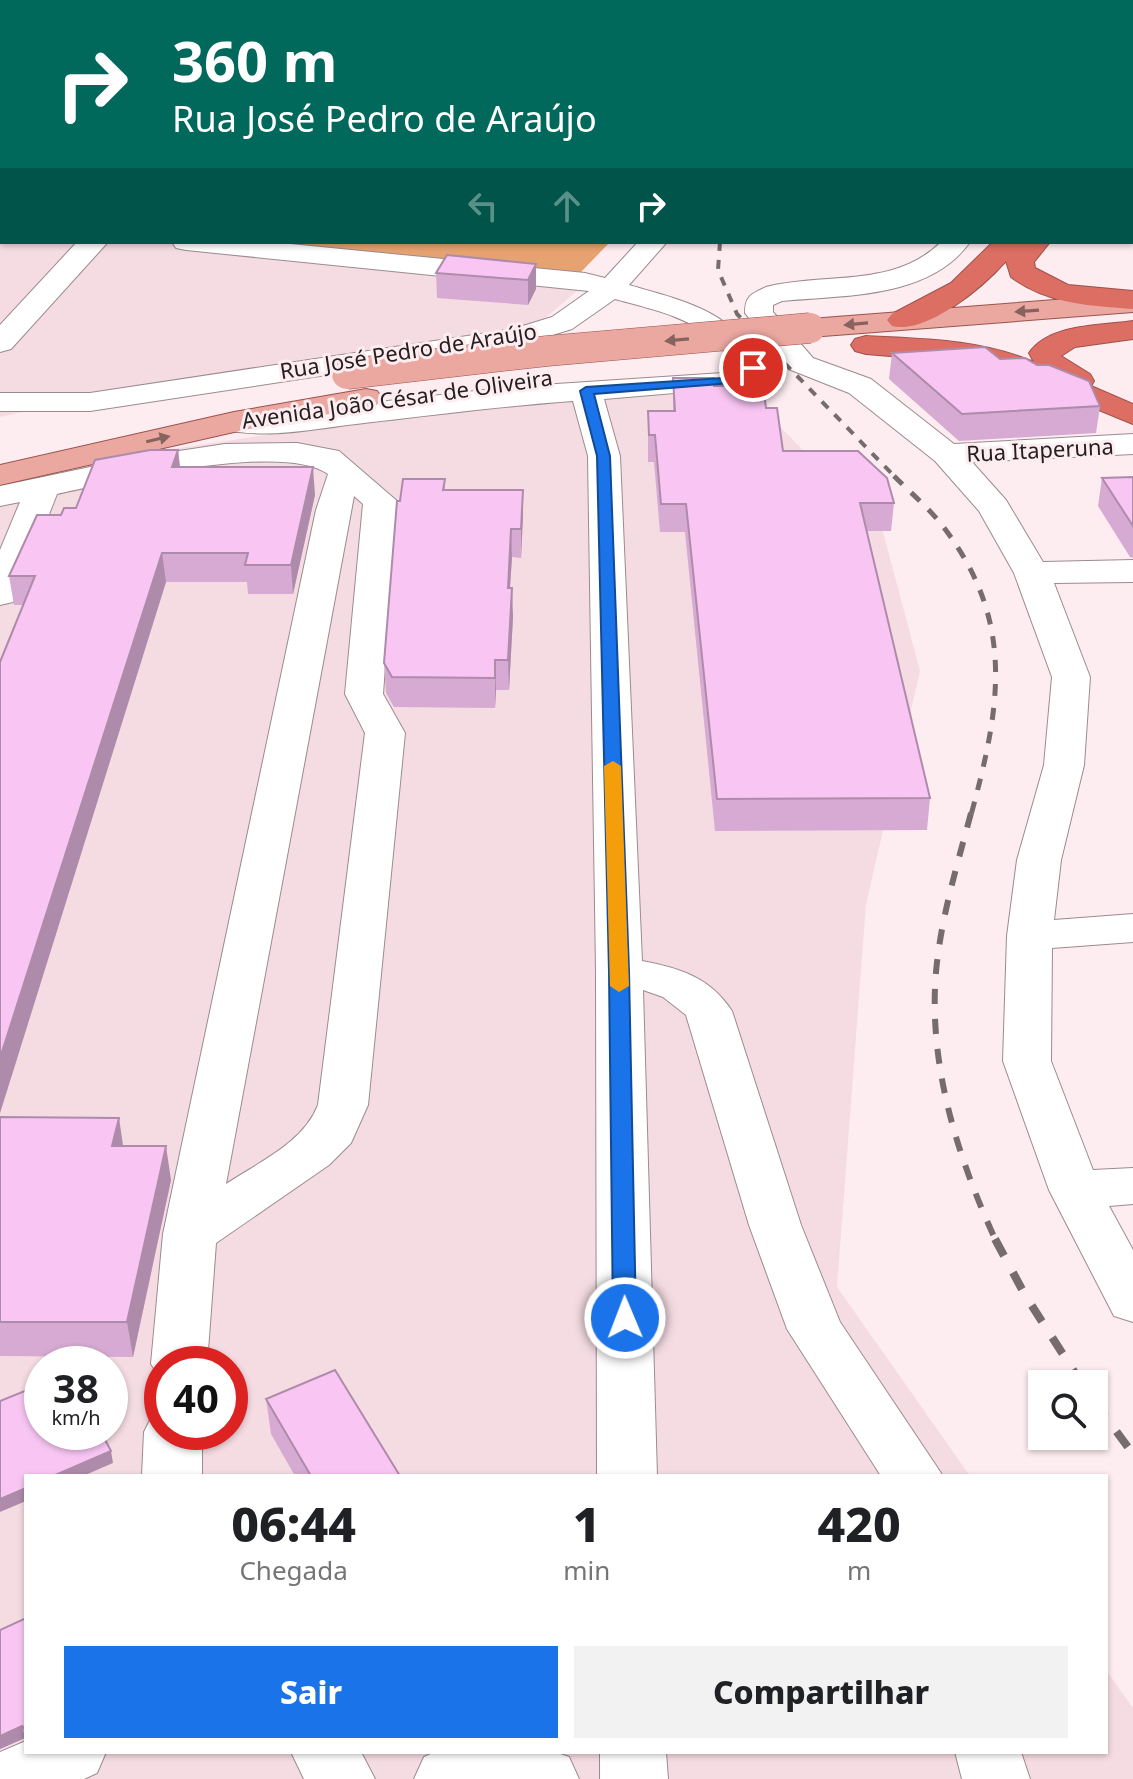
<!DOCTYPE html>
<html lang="pt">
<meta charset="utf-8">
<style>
:root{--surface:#fff;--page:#f2f2f2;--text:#202124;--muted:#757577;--accent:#1a73e8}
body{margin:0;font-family:"Noto Sans",sans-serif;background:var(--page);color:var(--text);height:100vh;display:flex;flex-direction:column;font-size:30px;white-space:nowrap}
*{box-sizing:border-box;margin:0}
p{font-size:26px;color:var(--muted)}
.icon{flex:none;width:44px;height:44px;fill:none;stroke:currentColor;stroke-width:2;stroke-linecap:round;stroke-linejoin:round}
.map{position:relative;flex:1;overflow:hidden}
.sheet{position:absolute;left:24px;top:1474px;width:1084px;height:280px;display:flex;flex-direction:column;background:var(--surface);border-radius:0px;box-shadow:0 2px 6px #0004}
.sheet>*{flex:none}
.hud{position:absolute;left:0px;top:0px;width:1134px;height:244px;box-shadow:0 2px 6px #0004;background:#00695c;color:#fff;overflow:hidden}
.fabs{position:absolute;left:1028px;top:1370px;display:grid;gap:16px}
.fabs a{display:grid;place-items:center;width:80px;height:80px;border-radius:0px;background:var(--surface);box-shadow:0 2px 6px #0004;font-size:40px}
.speed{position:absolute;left:24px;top:1346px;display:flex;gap:16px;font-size:40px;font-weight:700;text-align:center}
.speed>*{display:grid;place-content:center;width:104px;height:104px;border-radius:50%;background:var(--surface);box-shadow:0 2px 6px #0004;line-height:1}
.speed small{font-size:20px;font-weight:400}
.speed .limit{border:12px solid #d22;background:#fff;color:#111}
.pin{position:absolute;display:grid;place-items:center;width:68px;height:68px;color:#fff;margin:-34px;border:4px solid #fff;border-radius:50%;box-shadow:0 2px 8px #0007}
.me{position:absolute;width:88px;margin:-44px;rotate:359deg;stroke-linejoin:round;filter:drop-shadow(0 0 6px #0008)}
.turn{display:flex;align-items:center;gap:28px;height:168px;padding:0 40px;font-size:36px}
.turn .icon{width:104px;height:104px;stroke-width:2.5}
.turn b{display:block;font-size:56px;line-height:68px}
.lanes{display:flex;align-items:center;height:76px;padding:0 40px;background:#0003;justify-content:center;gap:40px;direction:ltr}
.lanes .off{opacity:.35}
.eta{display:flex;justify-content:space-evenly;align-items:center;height:136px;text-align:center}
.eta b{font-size:48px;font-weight:800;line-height:56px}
.primary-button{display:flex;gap:16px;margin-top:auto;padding:16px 40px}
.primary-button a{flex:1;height:92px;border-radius:0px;background:var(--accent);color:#fff;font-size:32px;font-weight:800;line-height:92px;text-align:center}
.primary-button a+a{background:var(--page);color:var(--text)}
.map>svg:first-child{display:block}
.built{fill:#f5dce3;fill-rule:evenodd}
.forest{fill:#e6a270}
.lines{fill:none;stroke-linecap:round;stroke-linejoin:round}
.minor-casing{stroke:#9b8b90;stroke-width:2}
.major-casing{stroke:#9c524c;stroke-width:2}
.highway-casing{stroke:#9c524c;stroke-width:2}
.minor{fill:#fff;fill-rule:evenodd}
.major{fill:#eaa8a1;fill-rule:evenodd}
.highway{fill:#dc6e63;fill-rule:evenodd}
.rail-far3{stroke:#766c6e;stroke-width:4;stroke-dasharray:9 9;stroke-linecap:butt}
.rail-far2{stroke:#766c6e;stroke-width:5;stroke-dasharray:12 12;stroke-linecap:butt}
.rail-far1{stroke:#766c6e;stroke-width:6;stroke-dasharray:15 15;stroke-linecap:butt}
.rail{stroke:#766c6e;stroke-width:8;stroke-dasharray:19 19;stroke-linecap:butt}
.major-bridge-casing{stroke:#9c524c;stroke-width:31;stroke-linecap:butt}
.major-bridge{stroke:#eaa8a1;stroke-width:30}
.wall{fill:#d6aad2}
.shaded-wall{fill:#ae8bab}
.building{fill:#f9c6f4;stroke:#ae8bab;stroke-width:2}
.oneway{fill:#876360}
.route{fill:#1a73e8;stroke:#114b97;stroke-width:2}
.slow{fill:#f59e0b}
.labels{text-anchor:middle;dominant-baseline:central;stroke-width:6;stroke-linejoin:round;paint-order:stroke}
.far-street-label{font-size:22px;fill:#241e20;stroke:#fdecf0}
</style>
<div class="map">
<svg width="1133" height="1779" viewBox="0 0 1133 1779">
<rect width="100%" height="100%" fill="#fdecf0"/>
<path class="built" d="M 0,160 L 2,242 L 246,242 L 584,285 L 529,332 L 74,400 L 0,417 Z
M 746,392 L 883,532 L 920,671 L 866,904 L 837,1287 L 970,1476 L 26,1476 L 26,1752 L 1106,1752 L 1106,1670 L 1133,1708 L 1133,1779 L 0,1779 L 0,487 L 145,453 L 502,400 ZM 42,1364 L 110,1364 L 110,1432 L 42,1432 ZM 162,1364 L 230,1364 L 230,1432 L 162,1432 Z"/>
<path class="forest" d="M 249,242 L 610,242 L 580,273 Z"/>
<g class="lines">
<g class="minor-casing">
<path id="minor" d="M 161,0 L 182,0 L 183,2 L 162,2 Z
M 458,0 L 480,0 L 481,2 L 459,2 Z
M 678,0 L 700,0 L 701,2 L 679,2 Z
M 847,0 L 867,0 L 868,2 L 848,2 Z
M 77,242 L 108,242 L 11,349 L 0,352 L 0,325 Z
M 172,242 L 270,242 L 585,273 L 605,278 L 638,242 L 667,242 L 629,285 C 692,303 729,311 768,368 L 756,384 L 745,387 L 604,399 L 620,456 L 642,961 C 679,968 710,977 732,1011 L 801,1225 L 840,1322 L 943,1476 L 881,1476 L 787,1329 L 749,1225 L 686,1015 L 663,997 L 643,990 L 657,1476 L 597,1476 L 596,971 L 588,456 L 573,401 C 503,406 434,415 364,423 C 319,428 267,440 223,429 L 218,422 L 223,415 L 291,412 L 511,387 L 723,373 L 737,368 C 729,359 722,347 713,339 C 687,316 647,308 615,299 L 572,329 L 517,346 L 90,411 L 0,411 L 0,393 L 90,393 L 513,329 L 552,317 L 589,291 L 186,250 L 176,248 Z
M 941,242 L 970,242 C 930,299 843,295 782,301 L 773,305 L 773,312 L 813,358 L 871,379 L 954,444 L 1133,434 L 1133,454 L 972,462 L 1006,500 L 1043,562 L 1133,560 L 1133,582 L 1054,583 L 1090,677 L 1084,765 L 1061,860 L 1054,920 L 1133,914 L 1133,942 L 1052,948 L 1051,1061 L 1093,1170 L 1133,1168 L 1133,1204 L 1109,1206 L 1133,1250 L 1133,1322 L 1114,1316 L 1049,1190 L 1003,1061 L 1007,936 L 1017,860 L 1044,765 L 1052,677 L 1014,573 L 979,511 L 935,461 L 849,393 L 791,370 L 745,313 C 745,296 751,294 766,287 C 824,272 894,289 941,242 Z
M 297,443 L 339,451 L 397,501 L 383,694 L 405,733 L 368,1105 L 351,1143 L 329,1165 L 216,1243 L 207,1364 L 162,1364 L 162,1380 L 151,1364 L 163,1234 L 316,510 L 328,474 C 283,441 113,482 57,494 L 18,594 L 13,602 L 0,605 L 0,550 L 20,502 L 0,506 L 0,486 L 133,458 L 225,444 ZM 354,496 L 363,504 L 345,694 L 365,733 L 318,1105 C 303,1143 259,1162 226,1184 Z
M 162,1412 L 162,1432 L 202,1432 L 202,1476 L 142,1476 L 144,1432 L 152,1416 Z
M 26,1741 L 26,1752 L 106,1752 L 97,1773 L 84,1779 L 0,1779 L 0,1752 Z
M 291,1752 L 361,1752 L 375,1779 L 304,1779 Z
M 435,1752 L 555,1752 L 569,1757 L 579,1779 L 414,1779 L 424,1757 Z
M 600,1752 L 666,1752 L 668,1779 L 600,1779 Z
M 955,1752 L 1021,1752 L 1030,1779 L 962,1779 Z"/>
</g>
<g class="major-casing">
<path id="major" d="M 1133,294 L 1133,312 L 810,337 L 800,334 L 795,328 L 800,322 L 810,319 Z
M 366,389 L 377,391 L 382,398 L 377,405 L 234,432 L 0,485 L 0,465 L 234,412 Z"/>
</g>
<g class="highway-casing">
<path id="highway" d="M 1017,0 L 1037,0 L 1038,2 L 1018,2 Z
M 1132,144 L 1133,144 L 1133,159 L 1132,159 Z
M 1132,183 L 1133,184 L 1133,200 L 1132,199 Z
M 993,242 L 1050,242 L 1034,262 L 1035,268 L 1068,285 L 1133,291 L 1133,309 C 1090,306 1047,304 1011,277 L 1006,261 C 984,286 927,335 892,326 L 887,320 L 892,314 L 951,283 Z
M 1133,321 L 1133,339 L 1075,347 L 1061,356 L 1090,374 L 1094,381 L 1091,386 L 1133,404 L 1133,424 L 987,364 L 866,354 L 855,351 L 851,345 L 855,339 L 866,336 C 924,339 979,339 1034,362 L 1029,353 C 1050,323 1101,326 1133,321 Z"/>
</g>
<use href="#minor" class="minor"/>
<use href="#major" class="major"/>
<use href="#highway" class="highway"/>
<path class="rail-far3" d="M 720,242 L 718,270 L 737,314 L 896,478"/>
<path class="rail-far2" d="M 894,476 C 911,493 931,510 945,529 C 1016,624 1000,708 971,815"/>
<path class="rail-far1" d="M 971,813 C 958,862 943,911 937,962 C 926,1058 956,1154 996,1241"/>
<path class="rail" d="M 995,1239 L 1025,1295 L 1082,1384
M 1094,1401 L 1133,1454"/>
<g class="major-bridge-casing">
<path id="major-bridge" d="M 347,374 L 547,351 L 810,328"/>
</g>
<use href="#major-bridge" class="major-bridge"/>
</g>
<path class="wall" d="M 0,0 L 47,0 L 37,2 L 2,2 L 2,3 Z
M 71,0 L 136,0 L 136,2 L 75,2 Z
M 292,0 L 391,0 L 376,2 L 294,2 Z
M 536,264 L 536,289 L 528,305 L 437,298 L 436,273 Z
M 892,353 L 1000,359 L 1100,406 L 1096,433 L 959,441 L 889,379 Z
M 673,378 L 714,386 L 736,392 L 766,408 L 783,451 L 894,503 L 891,531 L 867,531 L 930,798 L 927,830 L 715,831 L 685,532 L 660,532 L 654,462 L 648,462 L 648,411 L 673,411 Z
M 178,450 L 180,467 L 315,495 L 293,594 L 248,594 L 247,582 L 166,582 L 0,1113 L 0,662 L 24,605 L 14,605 L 9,576 L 61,515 L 76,508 Z
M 1133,477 L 1133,558 L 1130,557 L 1098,506 L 1102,478 Z
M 445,479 L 445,490 L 523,490 L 521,558 L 512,557 L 510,588 L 513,617 L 509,690 L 496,690 L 495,708 L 394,707 L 386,693 L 384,663 Z
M 0,1117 L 123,1146 L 171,1180 L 133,1357 L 0,1356 Z
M 266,1399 L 400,1476 L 295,1476 L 271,1434 Z
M 26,1618 L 26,1739 L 25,1738 L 0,1749 Z"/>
<path class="shaded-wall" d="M 17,0 L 47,0 L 37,2 L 17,2 Z
M 96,0 L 136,0 L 136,2 L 96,2 Z
M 303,0 L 391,0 L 376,2 L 304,2 Z
M 536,264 L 536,289 L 528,305 L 528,280 Z
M 178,450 L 181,477 L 172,467 Z
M 313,467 L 315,495 L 293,594 L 291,565 Z
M 523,490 L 523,518 L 521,558 L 521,529 Z
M 511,529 L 512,557 L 508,617 L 508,588 Z
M 162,553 L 166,582 L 0,1113 L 0,1058 Z
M 512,588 L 513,617 L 509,690 L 508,660 Z
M 495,660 L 496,690 L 495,708 Z
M 119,1118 L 124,1152 L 112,1146 Z
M 166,1146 L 171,1180 L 133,1357 L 127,1322 Z
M 111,1451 L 113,1463 L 83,1476 L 53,1476 Z
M 26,1488 L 26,1501 L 0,1512 L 0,1499 Z
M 22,1726 L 25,1738 L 0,1749 L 0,1736 Z"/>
<path class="building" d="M 946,0 L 981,0 L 981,2 L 947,2 Z
M 447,255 L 536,264 L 528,280 L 436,273 Z
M 985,347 L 1000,359 L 1025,358 L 1037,365 L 1049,365 L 1089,381 L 1100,406 L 962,414 L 892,353 Z
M 673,378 L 714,378 L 714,386 L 735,386 L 736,392 L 764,393 L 766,408 L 777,408 L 783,451 L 858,451 L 887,478 L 894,503 L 860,503 L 930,798 L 717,799 L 686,504 L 661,504 L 655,435 L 649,435 L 648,411 L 675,411 Z
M 150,450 L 178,450 L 172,467 L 313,467 L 291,565 L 245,565 L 248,553 L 162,553 L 0,1058 L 0,662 L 35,576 L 9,576 L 37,515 L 61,515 L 64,508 L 76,508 L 95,460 Z
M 1133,477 L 1133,526 L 1102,478 Z
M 403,479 L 445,479 L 443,490 L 523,490 L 521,529 L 511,529 L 508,588 L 512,588 L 508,660 L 495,660 L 495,678 L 392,677 L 384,663 L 397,501 L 400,501 Z
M 0,1117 L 119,1118 L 112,1146 L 166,1146 L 127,1322 L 0,1322 Z
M 335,1370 L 400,1476 L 311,1476 L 266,1399 Z
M 42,1384 L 42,1432 L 101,1432 L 111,1451 L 53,1476 L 26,1476 L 26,1488 L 0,1499 L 0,1401 Z
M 26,1618 L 26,1730 L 22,1726 L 0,1736 L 0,1630 Z"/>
<defs><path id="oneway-solid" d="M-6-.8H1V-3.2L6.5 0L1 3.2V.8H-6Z" transform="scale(2)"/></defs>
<g class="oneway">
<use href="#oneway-solid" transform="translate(1027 311) rotate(176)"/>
<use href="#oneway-solid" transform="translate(856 324) rotate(175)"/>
<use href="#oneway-solid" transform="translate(677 340) rotate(175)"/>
<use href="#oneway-solid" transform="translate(158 439) rotate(-13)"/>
</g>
<path class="route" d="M 748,366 L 759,368 L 745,382 L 594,394 L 610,456 L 629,971 L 636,1318 L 633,1324 L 625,1327 L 617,1324 L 613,1318 L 609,971 L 597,456 L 580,391 L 586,387 L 723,378 L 740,375 Z"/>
<path class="slow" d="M 613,761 L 621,766 L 629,986 L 619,992 L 610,986 L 604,766 Z"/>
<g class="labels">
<g class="far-street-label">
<text transform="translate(408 350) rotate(-9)">Rua José Pedro de Araújo</text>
<text transform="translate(397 398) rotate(-8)">Avenida João César de Oliveira</text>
<text transform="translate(1040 449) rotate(-3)">Rua Itaperuna</text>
</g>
</g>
</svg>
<div class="fabs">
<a><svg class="icon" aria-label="search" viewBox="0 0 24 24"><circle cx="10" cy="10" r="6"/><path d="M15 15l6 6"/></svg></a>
</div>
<div class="speed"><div>38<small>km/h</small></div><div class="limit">40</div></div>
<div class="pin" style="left:753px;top:368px;background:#d93025"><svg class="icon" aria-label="arrive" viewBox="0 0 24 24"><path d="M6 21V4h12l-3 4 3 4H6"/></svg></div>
<svg class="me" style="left:625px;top:1318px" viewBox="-20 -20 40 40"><circle r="17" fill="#1a73e8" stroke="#fff" stroke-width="3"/><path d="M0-11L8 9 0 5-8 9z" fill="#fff"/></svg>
<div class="hud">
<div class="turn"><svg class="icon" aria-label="right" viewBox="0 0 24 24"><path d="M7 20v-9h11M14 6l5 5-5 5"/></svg><div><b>360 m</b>Rua José Pedro de Araújo</div></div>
<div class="lanes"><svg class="icon off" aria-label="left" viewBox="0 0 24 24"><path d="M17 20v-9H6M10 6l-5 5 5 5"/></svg><svg class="icon off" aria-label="ahead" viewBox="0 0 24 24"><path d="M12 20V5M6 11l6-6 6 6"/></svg><svg class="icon" aria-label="right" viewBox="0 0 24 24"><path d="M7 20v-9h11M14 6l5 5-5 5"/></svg></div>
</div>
<section class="sheet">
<div class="eta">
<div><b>06:44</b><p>Chegada</p></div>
<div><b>1</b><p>min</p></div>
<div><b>420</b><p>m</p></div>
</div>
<div class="primary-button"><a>Sair</a><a>Compartilhar</a></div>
</section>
</div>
